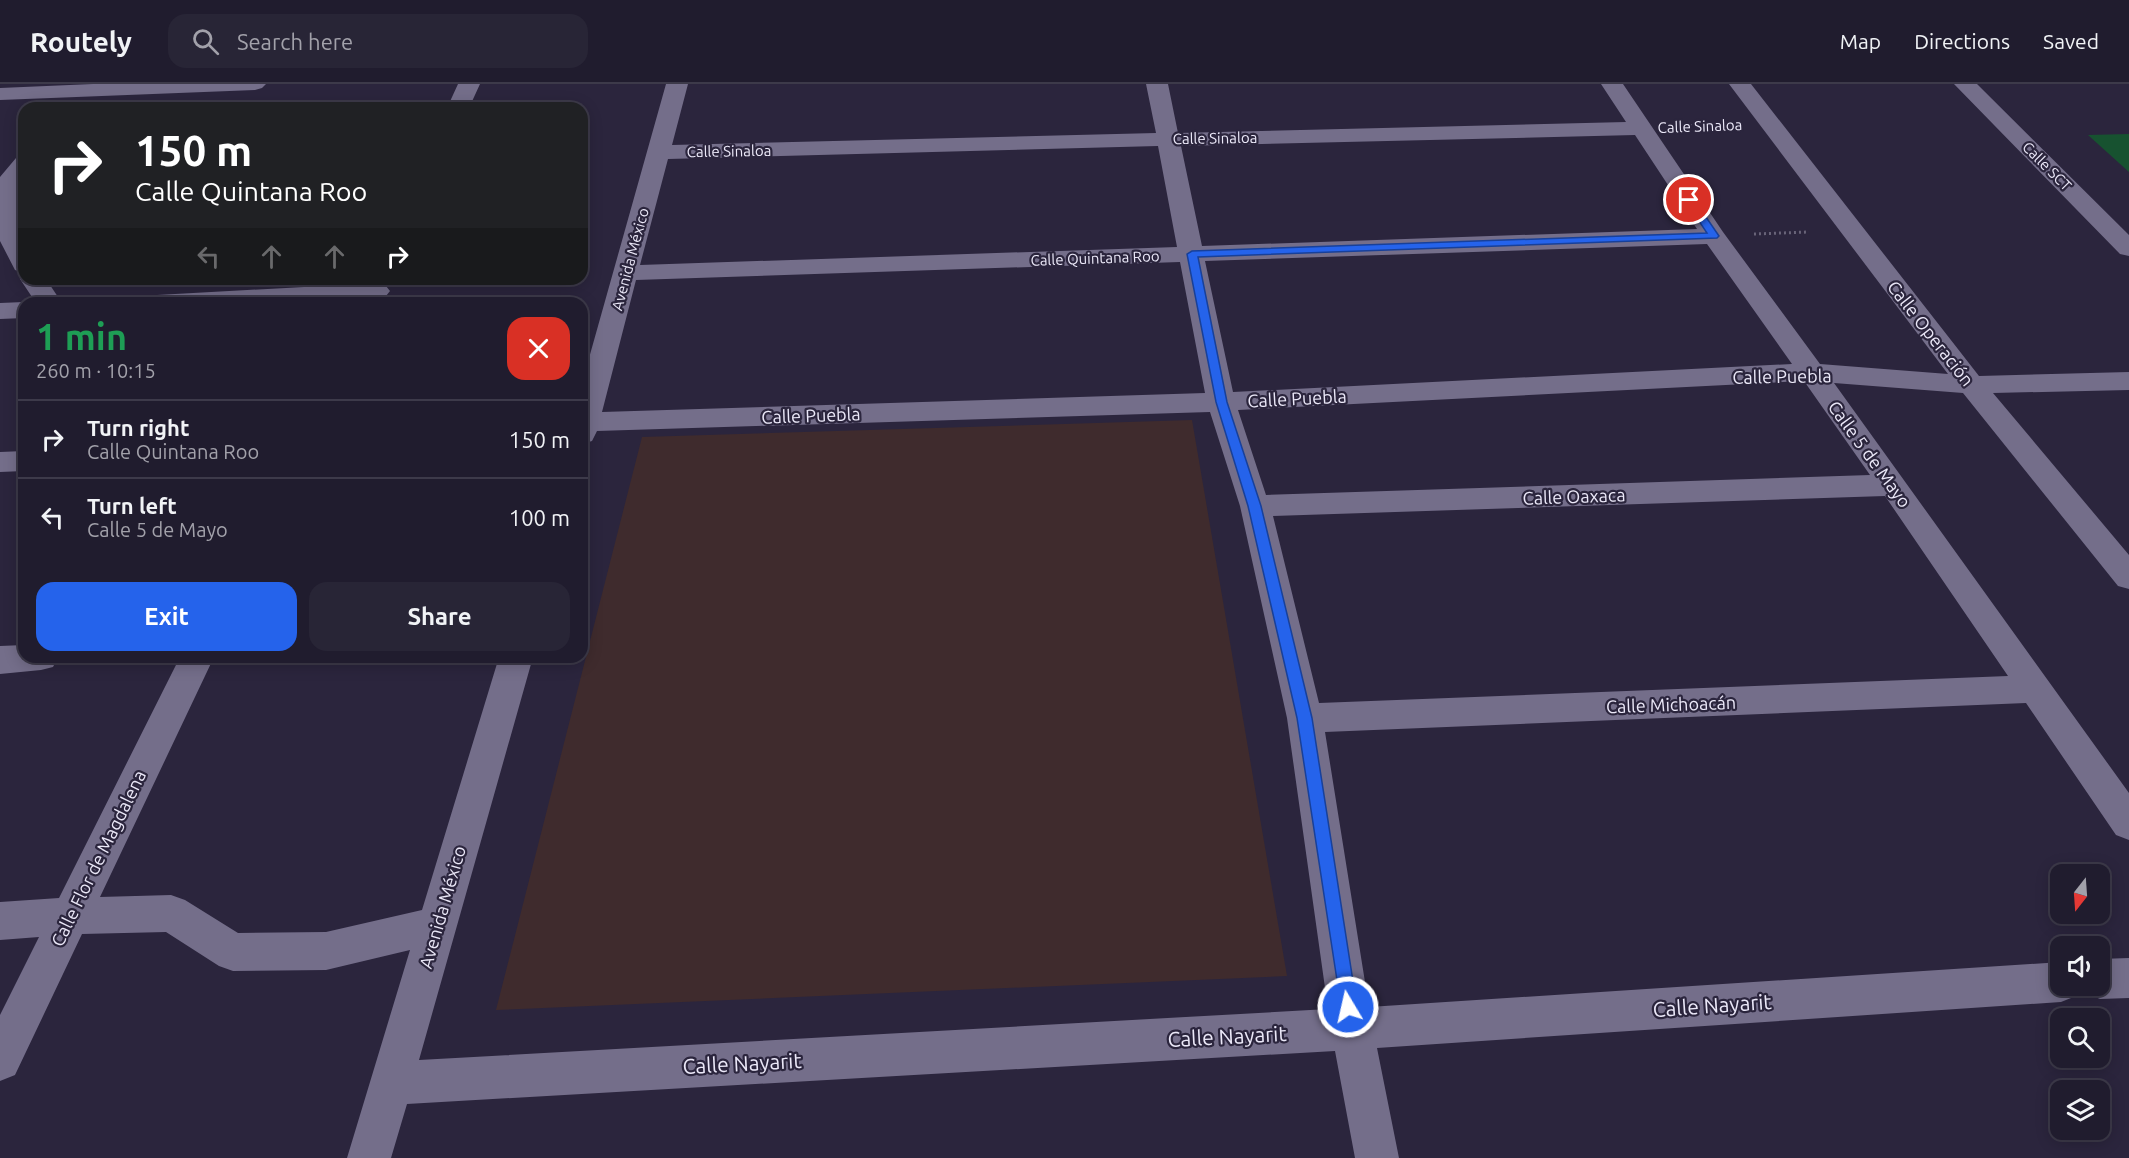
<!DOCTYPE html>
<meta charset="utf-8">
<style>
:root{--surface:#201c2e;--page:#282536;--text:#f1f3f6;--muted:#a2a1aa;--line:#3d3a4a;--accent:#2563eb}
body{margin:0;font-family:Ubuntu,sans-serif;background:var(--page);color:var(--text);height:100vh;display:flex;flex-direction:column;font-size:22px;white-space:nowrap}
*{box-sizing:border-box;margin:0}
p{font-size:20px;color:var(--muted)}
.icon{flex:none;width:33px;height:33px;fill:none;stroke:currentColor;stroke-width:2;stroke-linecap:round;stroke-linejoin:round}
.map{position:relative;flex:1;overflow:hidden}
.panel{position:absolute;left:18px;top:213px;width:570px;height:366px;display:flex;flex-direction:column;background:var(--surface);border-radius:18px;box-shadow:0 3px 15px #0003,0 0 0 2px var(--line)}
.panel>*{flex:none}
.guide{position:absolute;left:18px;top:18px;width:570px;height:183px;border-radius:18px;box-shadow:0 3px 15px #0003,0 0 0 2px var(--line);background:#202124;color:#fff;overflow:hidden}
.needle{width:39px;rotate:197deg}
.buttons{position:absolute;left:2050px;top:780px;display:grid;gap:12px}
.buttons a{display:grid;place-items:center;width:60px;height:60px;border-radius:12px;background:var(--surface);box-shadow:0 3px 15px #0003,0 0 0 2px var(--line);font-size:30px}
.pin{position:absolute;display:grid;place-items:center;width:51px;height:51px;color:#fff;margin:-26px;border:3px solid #fff;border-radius:50%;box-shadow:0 2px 6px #0007}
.me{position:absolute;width:66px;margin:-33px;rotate:351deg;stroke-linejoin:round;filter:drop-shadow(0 0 4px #0008)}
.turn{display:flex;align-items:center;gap:21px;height:126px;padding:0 18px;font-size:27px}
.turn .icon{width:78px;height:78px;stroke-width:2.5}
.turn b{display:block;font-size:42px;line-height:51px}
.lanes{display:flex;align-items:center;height:57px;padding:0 18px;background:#0003;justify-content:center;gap:30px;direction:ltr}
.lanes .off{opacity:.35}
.round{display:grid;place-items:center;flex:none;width:63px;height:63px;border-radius:18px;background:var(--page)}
.overview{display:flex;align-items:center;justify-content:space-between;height:102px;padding:0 18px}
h1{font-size:36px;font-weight:700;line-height:45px;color:#1e9e55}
.button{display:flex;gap:12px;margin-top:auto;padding:12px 18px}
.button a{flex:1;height:69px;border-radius:18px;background:var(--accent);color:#fff;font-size:24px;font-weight:700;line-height:69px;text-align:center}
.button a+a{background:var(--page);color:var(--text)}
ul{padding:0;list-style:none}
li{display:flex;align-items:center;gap:18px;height:78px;padding:0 18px;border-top:2px solid var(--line)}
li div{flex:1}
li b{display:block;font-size:22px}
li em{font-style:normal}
header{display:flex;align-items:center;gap:36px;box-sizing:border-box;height:84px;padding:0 30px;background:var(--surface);border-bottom:2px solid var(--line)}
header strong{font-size:28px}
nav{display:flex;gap:33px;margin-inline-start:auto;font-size:21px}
.search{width:420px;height:54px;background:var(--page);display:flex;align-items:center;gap:15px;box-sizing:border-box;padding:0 21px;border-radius:18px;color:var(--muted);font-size:22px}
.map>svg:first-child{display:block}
.education{fill:#3f2b2d}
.green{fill:#175230}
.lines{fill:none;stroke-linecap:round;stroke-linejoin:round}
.path{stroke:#686378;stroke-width:3;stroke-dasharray:2 3;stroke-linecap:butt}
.minor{fill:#746e8a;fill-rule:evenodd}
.route{fill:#2563eb;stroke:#184099;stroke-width:1.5}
.labels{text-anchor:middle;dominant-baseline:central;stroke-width:4.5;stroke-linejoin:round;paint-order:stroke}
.far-street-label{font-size:15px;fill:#ebe8f8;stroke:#2b253d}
.street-label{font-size:18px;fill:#ebe8f8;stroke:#2b253d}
.near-street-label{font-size:21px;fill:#ebe8f8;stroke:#2b253d}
</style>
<header>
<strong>Routely</strong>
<div class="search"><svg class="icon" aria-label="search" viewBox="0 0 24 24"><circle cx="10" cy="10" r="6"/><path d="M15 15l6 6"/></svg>Search here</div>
<nav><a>Map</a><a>Directions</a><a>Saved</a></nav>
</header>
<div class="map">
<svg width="2129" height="1074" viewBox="0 0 2129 1074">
<rect width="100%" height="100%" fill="#2b253d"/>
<path class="education" d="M 1192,336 L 1287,892 L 496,926 L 642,353 Z"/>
<path class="green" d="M 2129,50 L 2129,88 L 2088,51 Z"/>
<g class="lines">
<path class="path" d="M 1680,42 L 1730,40
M 1754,150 L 1809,148"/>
<path class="minor" d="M 93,0 L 266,0 L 262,4 L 255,6 L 0,16 L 0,4 Z
M 458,0 L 480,0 L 469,24 L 447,24 Z
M 666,0 L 688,0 L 672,61 L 1156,49 L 1146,0 L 1168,0 L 1178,49 L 1626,38 L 1601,0 L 1623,0 L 1723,148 L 1820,280 L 1948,290 L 1729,0 L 1751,0 L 1979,292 L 2129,288 L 2129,306 L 1993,309 L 2129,471 L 2129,505 L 2118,502 L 1963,309 L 1834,299 L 2129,709 L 2129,756 L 2116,751 L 2026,619 L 1325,648 L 1369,923 L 2061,878 L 2061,902 L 2080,902 L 2076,912 L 2061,918 L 1377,964 L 1399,1074 L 1355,1074 L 1335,967 L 407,1020 L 391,1074 L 347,1074 L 410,866 L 326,886 L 233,887 L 219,882 L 166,848 L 82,850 L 15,991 L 0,997 L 0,931 L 39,853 L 0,856 L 0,818 L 59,814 L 180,573 L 214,573 L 100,813 L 171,811 L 185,816 L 238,849 L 326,848 L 422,826 L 499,573 L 533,573 L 419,976 L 1328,925 L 1287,634 L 1240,422 L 1210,328 L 597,347 L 592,357 L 582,360 L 582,299 ZM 1635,51 L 1697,145 L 1202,162 L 1181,62 ZM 1158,62 L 1177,163 L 640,181 L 668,75 ZM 1707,160 L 1792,280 L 1233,308 L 1205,177 ZM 1180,178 L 1205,309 L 602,328 L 636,196 ZM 1804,297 L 1870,391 L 1266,411 L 1238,326 ZM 1885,412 L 2008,592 L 1319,619 L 1273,432 Z
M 1954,0 L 1977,0 L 2129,151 L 2129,172 L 2120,170 Z
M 24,72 L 24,94 L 16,104 L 18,144 L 24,156 L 24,189 L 15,186 L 0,157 L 0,93 L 16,74 Z
M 24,190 L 24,195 L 46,195 L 62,219 L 36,219 L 20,195 Z
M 377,199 L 386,202 L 390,207 L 386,212 L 300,219 L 144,219 L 148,213 L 157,211 Z
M 24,218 L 28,219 L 24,219 L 24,234 L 0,235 L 0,219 Z
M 24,367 L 24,387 L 0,388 L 0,368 Z
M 24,561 L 24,573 L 58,573 L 53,583 L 41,586 L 0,590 L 0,562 Z
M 2129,874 L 2129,914 L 2100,915 L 2086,909 L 2082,902 L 2100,902 L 2100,875 Z"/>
</g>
<path class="route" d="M 1686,114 L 1693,114 L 1719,152 L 1717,154 L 1198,173 L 1227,318 L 1261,422 L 1312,634 L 1357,923 L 1354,929 L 1348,931 L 1342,929 L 1297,634 L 1248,422 L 1216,318 L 1187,170 L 1192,167 L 1707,149 L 1685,116 Z"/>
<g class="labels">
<g class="far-street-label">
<text transform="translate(1700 42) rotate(-2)">Calle Sinaloa</text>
<text transform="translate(1215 54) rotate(-1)">Calle Sinaloa</text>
<text transform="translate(729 67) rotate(-1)">Calle Sinaloa</text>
<text transform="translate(2047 82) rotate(45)">Calle SCT</text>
<text transform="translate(1095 174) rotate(-2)">Calle Quintana Roo</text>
<text transform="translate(630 175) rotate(-75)">Avenida México</text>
</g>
<g class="street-label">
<text transform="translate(1931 249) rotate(52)">Calle Operación</text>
<text transform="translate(1782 292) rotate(-1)">Calle Puebla</text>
<text transform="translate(1297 314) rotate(-3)">Calle Puebla</text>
<text transform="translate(811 331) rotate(-2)">Calle Puebla</text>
<text transform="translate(1870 370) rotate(54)">Calle 5 de Mayo</text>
<text transform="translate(1574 412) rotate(-2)">Calle Oaxaca</text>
<text transform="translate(1671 620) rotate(-2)">Calle Michoacán</text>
<text transform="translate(98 774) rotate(-64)">Calle Flor de Magdalena</text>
<text transform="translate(442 823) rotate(-74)">Avenida México</text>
</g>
<g class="near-street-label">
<text transform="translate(1712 921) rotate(-4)">Calle Nayarit</text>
<text transform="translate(1227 952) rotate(-3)">Calle Nayarit</text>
<text transform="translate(742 979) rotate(-3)">Calle Nayarit</text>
</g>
</g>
</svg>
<div class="buttons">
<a><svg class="needle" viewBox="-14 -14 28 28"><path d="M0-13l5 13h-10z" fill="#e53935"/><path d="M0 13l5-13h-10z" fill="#a2a1aa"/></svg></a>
<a><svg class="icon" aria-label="sound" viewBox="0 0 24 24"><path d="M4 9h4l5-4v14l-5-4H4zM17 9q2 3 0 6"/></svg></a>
<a><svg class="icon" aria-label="search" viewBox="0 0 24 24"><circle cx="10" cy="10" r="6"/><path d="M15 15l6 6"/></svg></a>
<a><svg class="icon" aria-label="layers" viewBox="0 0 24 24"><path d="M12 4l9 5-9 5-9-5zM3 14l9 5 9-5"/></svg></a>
</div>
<div class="pin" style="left:1689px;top:116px;background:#d93025"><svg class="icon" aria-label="arrive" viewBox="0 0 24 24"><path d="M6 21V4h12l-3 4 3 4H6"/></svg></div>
<svg class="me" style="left:1348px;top:923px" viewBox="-20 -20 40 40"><circle r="17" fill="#2563eb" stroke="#fff" stroke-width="3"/><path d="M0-11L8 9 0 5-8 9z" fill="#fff"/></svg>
<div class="guide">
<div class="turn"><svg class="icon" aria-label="right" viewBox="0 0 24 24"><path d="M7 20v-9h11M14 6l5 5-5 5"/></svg><div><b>150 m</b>Calle Quintana Roo</div></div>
<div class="lanes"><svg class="icon off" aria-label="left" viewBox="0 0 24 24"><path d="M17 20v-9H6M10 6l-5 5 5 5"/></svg><svg class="icon off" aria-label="ahead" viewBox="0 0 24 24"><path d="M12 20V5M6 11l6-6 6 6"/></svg><svg class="icon off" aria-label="ahead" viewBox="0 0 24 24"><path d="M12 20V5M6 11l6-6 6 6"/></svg><svg class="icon" aria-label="right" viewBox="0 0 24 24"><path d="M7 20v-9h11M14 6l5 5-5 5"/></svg></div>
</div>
<section class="panel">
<div class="overview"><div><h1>1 min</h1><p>260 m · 10:15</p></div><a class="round" style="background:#d93025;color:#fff"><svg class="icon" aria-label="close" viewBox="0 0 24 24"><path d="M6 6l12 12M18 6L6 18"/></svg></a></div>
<ul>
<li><svg class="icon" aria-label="right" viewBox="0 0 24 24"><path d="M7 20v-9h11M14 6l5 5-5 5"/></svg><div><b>Turn right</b><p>Calle Quintana Roo</p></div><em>150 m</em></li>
<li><svg class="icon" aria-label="left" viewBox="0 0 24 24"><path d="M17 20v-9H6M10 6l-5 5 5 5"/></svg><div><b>Turn left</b><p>Calle 5 de Mayo</p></div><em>100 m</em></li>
</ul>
<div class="button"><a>Exit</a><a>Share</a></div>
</section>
</div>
